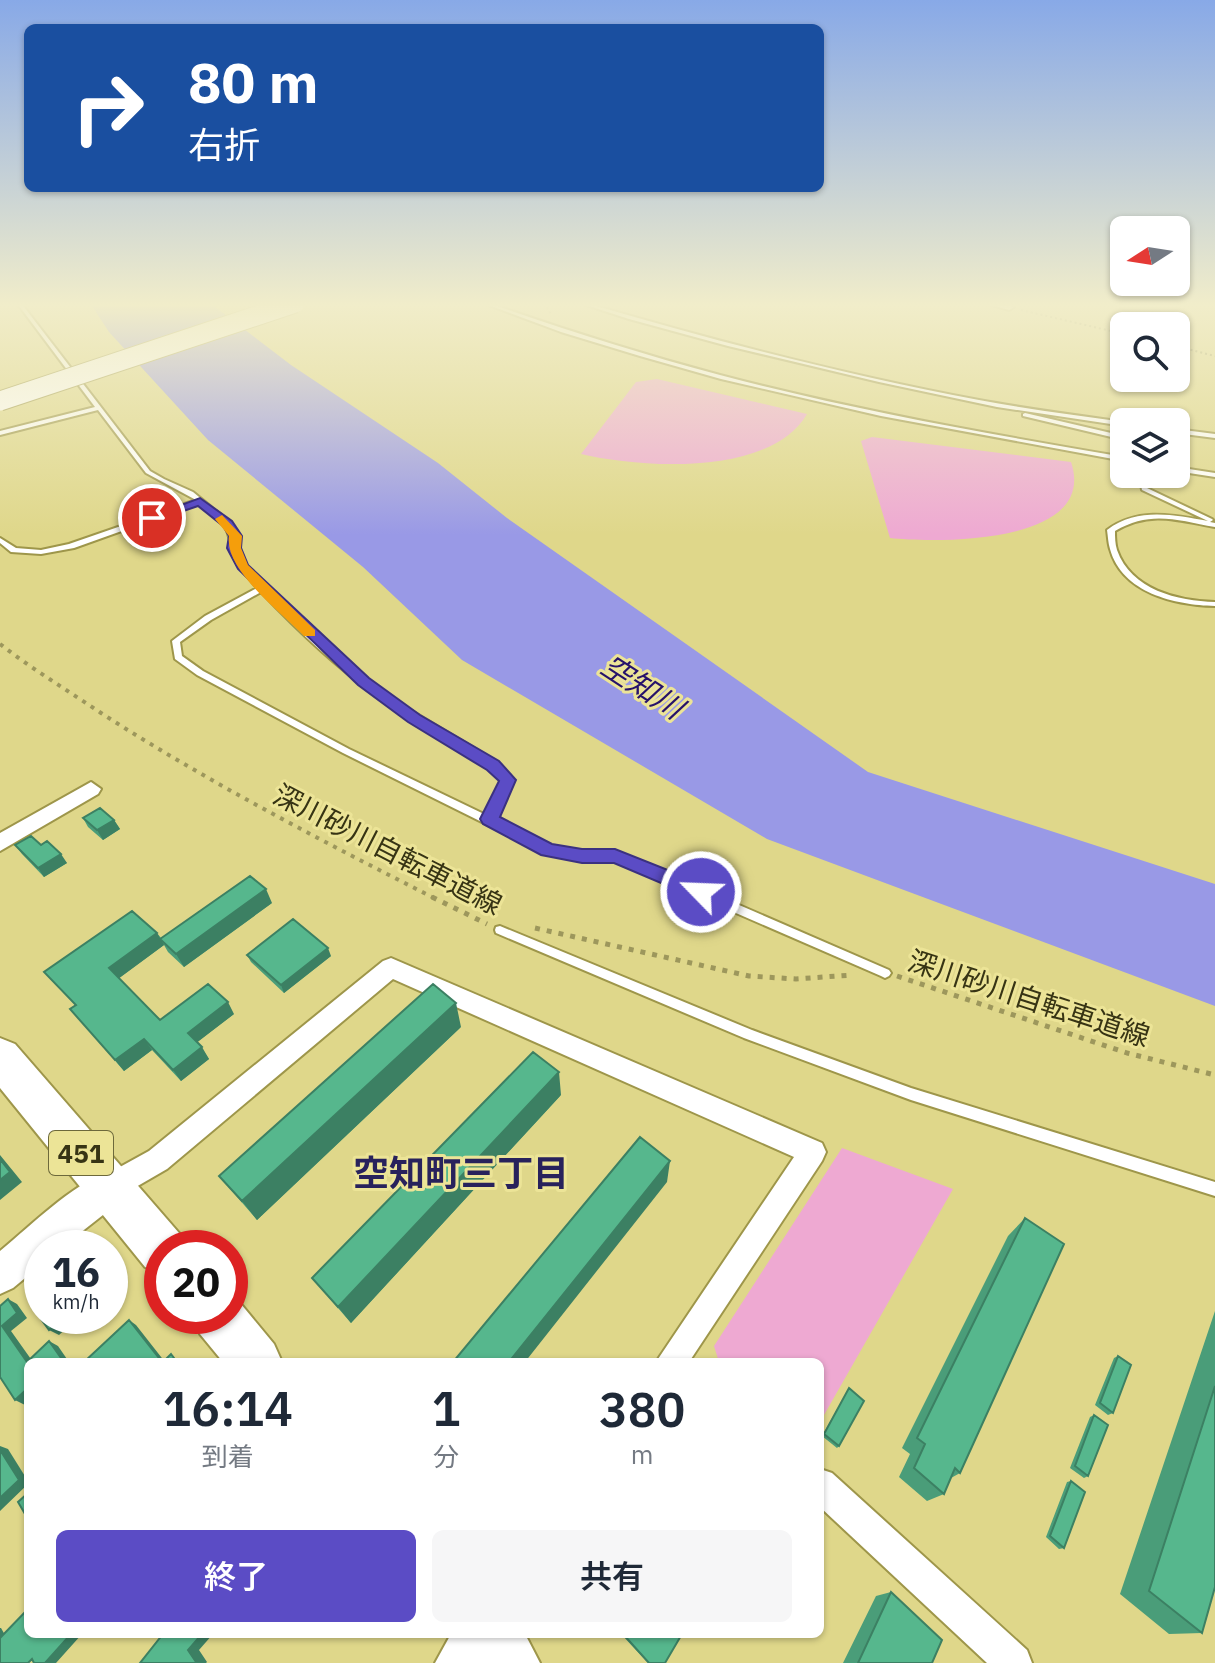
<!DOCTYPE html>
<html lang="ja">
<meta charset="utf-8">
<style>
:root{--surface:#fff;--page:#f6f6f7;--text:#1f2937;--muted:#747a83;--accent:#5b4cc5}
body{margin:0;font-family:"IBM Plex Sans","Noto Sans JP",sans-serif;background:var(--page);color:var(--text);height:100vh;display:flex;flex-direction:column;font-size:30px;white-space:nowrap}
*{box-sizing:border-box;margin:0}
p{font-size:26px;color:var(--muted)}
.icon{flex:none;width:44px;height:44px;fill:none;stroke:currentColor;stroke-width:2;stroke-linecap:round;stroke-linejoin:round}
.map{position:relative;flex:1;overflow:hidden}
.panel{position:absolute;left:24px;top:1358px;width:800px;height:280px;display:flex;flex-direction:column;background:var(--surface);border-radius:12px;box-shadow:0 2px 6px #0004}
.panel>*{flex:none}
.top-card{position:absolute;left:24px;top:24px;width:800px;height:168px;border-radius:12px;box-shadow:0 2px 6px #0004;background:#1a4fa0;color:#fff;overflow:hidden}
.needle{width:52px;rotate:258deg}
.buttons{position:absolute;left:1110px;top:216px;display:grid;gap:16px}
.buttons a{display:grid;place-items:center;width:80px;height:80px;border-radius:12px;background:var(--surface);box-shadow:0 2px 6px #0004;font-size:40px}
.speed{position:absolute;left:24px;top:1230px;display:flex;gap:16px;font-size:40px;font-weight:700;text-align:center}
.speed>*{display:grid;place-content:center;width:104px;height:104px;border-radius:50%;background:var(--surface);box-shadow:0 2px 6px #0004;line-height:1}
.speed small{font-size:20px;font-weight:400}
.speed .limit{border:12px solid #d22;background:#fff;color:#111}
.pin{position:absolute;display:grid;place-items:center;width:68px;height:68px;color:#fff;margin:-34px;border:4px solid #fff;border-radius:50%;box-shadow:0 2px 8px #0007}
.me{position:absolute;width:88px;margin:-44px;rotate:294deg;stroke-linejoin:round;filter:drop-shadow(0 0 6px #0008)}
.turn{display:flex;align-items:center;gap:28px;height:168px;padding:0 32px;font-size:36px}
.turn .icon{width:104px;height:104px;stroke-width:2.5}
.turn b{display:block;font-size:56px;line-height:68px}
.eta{display:flex;justify-content:space-evenly;align-items:center;height:136px;text-align:center}
.eta b{font-size:48px;font-weight:600;line-height:56px}
.primary-button{display:flex;gap:16px;margin-top:auto;padding:16px 32px}
.primary-button a{flex:1;height:92px;border-radius:12px;background:var(--accent);color:#fff;font-size:32px;font-weight:600;line-height:92px;text-align:center}
.primary-button a+a{background:var(--page);color:var(--text)}
.map>svg:first-child{display:block}
.green{fill:#eea9d2}
.water{fill:#9999e6}
.lines{fill:none;stroke-linecap:round;stroke-linejoin:round}
.service-casing{stroke:#9e964a;stroke-width:4}
.minor-casing{stroke:#9e964a;stroke-width:4}
.tertiary-casing{stroke:#9e964a;stroke-width:4}
.trunk-casing{stroke:#9e964a;stroke-width:4}
.path-far2{stroke:#9d975c;stroke-width:2;stroke-dasharray:2 3;stroke-linecap:butt}
.path-far1{stroke:#9d975c;stroke-width:4;stroke-dasharray:4 6;stroke-linecap:butt}
.path{stroke:#9d975c;stroke-width:5;stroke-dasharray:5 7;stroke-linecap:butt}
.service{fill:#fff;fill-rule:evenodd}
.minor{fill:#fff;fill-rule:evenodd}
.tertiary{fill:#fff;fill-rule:evenodd}
.trunk{fill:#fff;fill-rule:evenodd}
.trunk-bridge-casing{stroke:#9e964a;stroke-width:21;stroke-linecap:butt}
.trunk-bridge{stroke:#fff;stroke-width:19}
.wall{fill:#4a9d79}
.shaded-wall{fill:#3c8063}
.building{fill:#56b78d;stroke:#3c8063;stroke-width:2}
.route{fill:#5b4cc5;stroke:#3b3180;stroke-width:2}
.slow{fill:#f59e0b}
.labels{text-anchor:middle;dominant-baseline:central;stroke-width:6;stroke-linejoin:round;paint-order:stroke}
.shield{fill:#ece497;stroke:#6d693b;stroke-width:2}
.shield-label{font-size:26px;font-weight:bold;fill:#373414}
.street-label{font-size:28px;fill:#373414;stroke:#ece497}
.water-label{font-size:30px;font-style:italic;fill:#26126b;stroke:#ece497}
.near-neighbourhood-label{font-size:36px;font-weight:bold;fill:#28225c;stroke:#ece497}
</style>
<div class="map">
<svg width="1215" height="1663" viewBox="0 0 1215 1663">
<rect width="100%" height="100%" fill="#dfd78a"/>
<path class="green" d="M 657,379 L 807,414 C 770,477 641,468 581,454 L 636,382 Z
M 872,437 L 1071,462 C 1099,545 936,543 890,538 L 861,441 Z
M 842,1148 L 953,1189 L 820,1422 L 820,1362 L 719,1362 L 714,1346 Z"/>
<path class="water" d="M 90,303 L 210,303 L 291,365 L 438,463 L 507,518 L 868,772 L 1215,884 L 1215,1006 L 767,839 L 462,660 L 363,567 L 208,440 L 109,332 Z"/>
<g class="lines">
<g class="service-casing">
<path id="service" d="M 17,303 L 21,303 L 150,471 L 164,479 L 193,492 L 227,520 L 236,532 L 242,558 L 248,569 L 289,612 L 364,678 L 400,704 L 477,750 L 511,778 L 513,780 L 494,819 L 550,846 L 582,852 L 619,853 L 889,970 L 891,973 L 889,976 L 885,978 L 881,976 L 614,860 L 582,860 L 544,853 L 343,753 L 197,675 L 175,659 L 172,641 L 205,616 L 257,588 L 237,564 L 226,527 L 200,503 L 74,548 L 41,554 L 11,552 L 0,543 L 0,538 L 16,548 L 41,550 L 69,544 L 196,500 L 146,473 L 98,410 L 0,435 L 0,431 L 95,407 ZM 261,592 C 296,629 334,665 375,695 C 417,726 464,746 503,781 L 486,815 L 349,749 L 203,671 L 182,656 L 180,642 L 211,620 Z
M 483,303 L 489,303 C 565,330 642,354 720,375 C 853,410 989,434 1124,457 L 1124,461 L 881,416 L 721,379 L 640,356 L 561,332 Z
M 580,303 L 586,303 C 715,341 846,375 979,400 C 1027,409 1076,415 1124,422 L 1124,426 L 997,407 L 879,382 L 728,346 L 629,319 Z
M 1025,413 L 1124,436 L 1124,440 L 1023,416 L 1023,414 Z
M 1176,429 L 1215,434 L 1215,438 L 1176,433 Z
M 1176,467 L 1215,473 L 1215,477 L 1176,471 Z
M 1139,474 L 1145,474 L 1147,488 L 1212,519 L 1213,520 L 1210,522 L 1215,523 L 1215,527 C 1177,520 1150,510 1115,531 C 1115,537 1115,544 1117,550 C 1131,590 1178,601 1215,602 L 1215,606 C 1175,605 1122,593 1110,549 C 1108,543 1108,536 1107,530 C 1138,507 1173,515 1208,521 L 1142,490 Z
M 500,926 L 752,1030 L 911,1088 L 1215,1182 L 1215,1196 L 911,1100 L 744,1038 L 496,933 L 495,930 L 496,927 Z"/>
</g>
<g class="minor-casing">
<path id="minor" d="M 985,303 L 1002,303 L 1014,307 L 1009,310 Z
M 91,782 L 101,789 L 98,794 L 0,851 L 0,833 Z
M 391,958 L 822,1143 L 826,1152 L 822,1161 L 689,1362 L 656,1362 L 794,1157 L 393,979 L 167,1169 L 110,1202 L 100,1198 L 96,1188 L 100,1178 L 149,1151 L 383,961 Z
M 820,1469 L 832,1473 L 1027,1650 L 1032,1663 L 987,1663 L 820,1507 Z"/>
</g>
<g class="tertiary-casing">
<path id="tertiary" d="M 110,1170 L 122,1176 L 128,1188 L 122,1200 L 61,1248 L 42,1248 L 42,1264 L 13,1288 L 0,1294 L 0,1251 C 34,1223 69,1187 110,1170 Z
M 451,1634 L 502,1634 L 487,1663 L 435,1663 Z"/>
</g>
<g class="trunk-casing">
<path id="trunk" d="M 0,1038 L 15,1044 L 179,1233 L 185,1248 L 162,1248 L 162,1274 L 145,1267 L 0,1088 Z
M 230,1296 L 236,1298 L 274,1344 L 282,1362 L 223,1362 L 200,1334 L 193,1316 L 230,1316 Z
M 454,1634 L 525,1634 L 540,1663 L 469,1663 Z"/>
</g>
<path class="path-far2" d="M 544,303 L 551,314
M 1021,310 L 1124,334
M 1176,346 L 1215,356"/>
<path class="path-far1" d="M 0,644 C 32,669 67,690 101,713 C 208,782 322,841 436,899"/>
<path class="path" d="M 432,897 L 487,924
M 535,928 L 749,976 L 796,979 L 852,975
M 897,976 L 1127,1053 L 1215,1075"/>
<use href="#service" class="service"/>
<use href="#minor" class="minor"/>
<use href="#tertiary" class="tertiary"/>
<use href="#trunk" class="trunk"/>
<g class="trunk-bridge-casing">
<path id="trunk-bridge" d="M 0,401 L 295,303"/>
</g>
<use href="#trunk-bridge" class="trunk-bridge"/>
</g>
<path class="wall" d="M 83,818 L 114,820 L 120,829 L 103,840 L 88,827 Z
M 15,845 L 41,845 L 67,863 L 44,877 L 22,854 Z
M 272,903 L 184,967 L 168,952 L 164,945 L 119,978 L 160,1020 L 234,1014 L 197,1042 L 209,1059 L 181,1081 L 152,1050 L 124,1071 L 70,1009 L 75,1005 L 44,972 L 157,933 L 161,938 Z
M 247,955 L 331,956 L 284,993 L 251,962 Z
M 461,1027 L 257,1220 L 219,1176 Z
M 561,1095 L 351,1323 L 312,1278 Z
M 1025,1218 L 960,1473 L 951,1478 L 944,1494 L 927,1501 L 899,1477 L 910,1454 L 902,1448 L 1008,1236 Z
M 1215,1311 L 1215,1587 L 1202,1633 L 1169,1634 L 1120,1594 Z
M 1118,1356 L 1113,1413 L 1108,1415 L 1095,1405 L 1114,1358 Z
M 849,1388 L 839,1446 L 837,1448 L 822,1436 Z
M 1094,1415 L 1088,1476 L 1084,1478 L 1070,1468 L 1090,1417 Z
M 1071,1481 L 1064,1548 L 1059,1549 L 1046,1537 L 1067,1482 Z
M 891,1592 L 932,1663 L 843,1663 L 876,1596 Z
M 621,1634 L 682,1634 L 665,1663 L 648,1663 Z"/>
<path class="shaded-wall" d="M 114,820 L 120,829 L 103,840 L 97,830 Z
M 61,854 L 67,863 L 44,877 L 38,868 Z
M 266,889 L 272,903 L 184,967 L 176,954 Z
M 157,933 L 164,945 L 118,979 L 109,968 Z
M 328,948 L 331,956 L 284,993 L 281,985 Z
M 228,1002 L 234,1014 L 195,1044 L 188,1033 Z
M 456,1003 L 461,1027 L 257,1220 L 242,1201 Z
M 144,1039 L 152,1050 L 124,1071 L 115,1060 Z
M 202,1047 L 209,1059 L 181,1081 L 173,1070 Z
M 559,1072 L 561,1095 L 351,1323 L 338,1307 Z
M 0,1155 L 22,1182 L 0,1200 Z
M 670,1161 L 667,1182 L 525,1362 L 509,1362 Z
M 8,1299 L 17,1304 L 27,1318 L 11,1331 L 33,1362 L 27,1362 L 2,1326 Z
M 65,1316 L 80,1316 L 59,1335 L 49,1330 Z
M 129,1320 L 136,1325 L 165,1362 L 162,1362 Z
M 49,1341 L 58,1346 L 69,1362 L 56,1362 Z
M 28,1388 L 28,1402 L 25,1405 L 15,1400 Z
M 0,1446 L 8,1449 L 28,1481 L 28,1484 L 0,1511 Z
M 0,1628 L 1,1628 L 9,1642 L 0,1642 Z
M 71,1634 L 82,1634 L 56,1663 L 45,1663 Z
M 202,1634 L 213,1634 L 199,1650 L 207,1662 L 206,1663 L 195,1663 L 188,1650 Z"/>
<path class="building" d="M 100,808 L 114,820 L 97,830 L 83,818 Z
M 31,836 L 41,845 L 47,841 L 61,854 L 38,868 L 15,845 Z
M 250,876 L 266,889 L 176,954 L 160,939 Z
M 132,911 L 157,933 L 109,968 L 160,1020 L 208,984 L 228,1002 L 188,1033 L 202,1047 L 173,1070 L 144,1039 L 115,1060 L 70,1009 L 76,1005 L 44,972 Z
M 293,919 L 328,948 L 281,985 L 247,955 Z
M 433,984 L 456,1003 L 242,1201 L 219,1176 Z
M 533,1052 L 559,1072 L 338,1307 L 312,1278 Z
M 640,1137 L 670,1161 L 509,1362 L 453,1362 Z
M 0,1159 L 10,1172 L 0,1180 Z
M 1025,1218 L 1064,1244 L 960,1473 L 955,1468 L 944,1494 L 914,1468 L 925,1444 L 917,1438 Z
M 8,1299 L 17,1313 L 2,1326 L 27,1362 L 49,1341 L 61,1358 L 56,1362 L 28,1362 L 28,1388 L 15,1400 L 0,1377 L 0,1306 Z
M 42,1300 L 42,1316 L 65,1316 L 49,1330 L 33,1308 Z
M 129,1320 L 162,1362 L 84,1362 Z
M 171,1354 L 177,1362 L 163,1362 Z
M 1118,1356 L 1131,1365 L 1113,1413 L 1100,1403 Z
M 1215,1386 L 1215,1587 L 1202,1633 L 1149,1591 Z
M 849,1388 L 864,1401 L 839,1446 L 824,1434 Z
M 1094,1415 L 1108,1425 L 1088,1476 L 1075,1466 Z
M 0,1450 L 19,1480 L 0,1498 Z
M 1071,1481 L 1085,1492 L 1064,1548 L 1050,1536 Z
M 28,1493 L 28,1519 L 18,1502 Z
M 891,1592 L 942,1640 L 932,1663 L 858,1663 Z
M 28,1609 L 28,1634 L 71,1634 L 45,1663 L 34,1663 L 32,1659 L 28,1663 L 0,1663 L 0,1638 Z
M 163,1634 L 202,1634 L 188,1650 L 196,1662 L 195,1663 L 140,1663 Z
M 623,1634 L 682,1634 L 665,1663 L 649,1663 Z"/>
<linearGradient id="sky" x2="0" y2="1"><stop stop-color="#88a9e7"/><stop offset="0.57" stop-color="#f1edca"/><stop offset="1" stop-color="#f1edca" stop-opacity="0"/></linearGradient>
<rect width="1215" height="535" fill="url(#sky)"/>
<path class="route" d="M 200,498 L 232,521 L 242,536 L 241,548 L 248,565 L 369,678 L 420,715 L 499,761 L 516,780 L 500,817 L 552,844 L 582,849 L 615,849 L 708,886 L 710,892 L 708,897 L 694,897 L 614,863 L 582,863 L 541,855 L 483,824 L 480,819 L 499,781 L 487,770 L 408,722 L 358,685 L 238,569 L 227,548 L 229,536 L 223,526 L 198,506 L 152,522 L 146,518 Z"/>
<path class="slow" d="M 222,515 L 242,536 L 241,548 L 248,565 L 315,630 L 315,636 L 304,636 C 281,612 224,570 229,536 L 215,519 Z"/>
<g class="labels">
<rect class="shield" x="49" y="1131" width="64" height="44" rx="6"/>
<g class="shield-label">
<text x="81" y="1153">451</text>
</g>
<g class="street-label">
<text transform="translate(388 849) rotate(27)">深川砂川自転車道線</text>
<text transform="translate(1029 998) rotate(18)">深川砂川自転車道線</text>
</g>
<g class="water-label">
<text transform="translate(643 686) rotate(33)">空知川</text>
</g>
<g class="near-neighbourhood-label">
<text x="461" y="1172">空知町三丁目</text>
</g>
</g>
</svg>
<div class="buttons">
<a><svg class="needle" viewBox="-14 -14 28 28"><path d="M0-13l5 13h-10z" fill="#e53935"/><path d="M0 13l5-13h-10z" fill="#747a83"/></svg></a>
<a><svg class="icon" aria-label="search" viewBox="0 0 24 24"><circle cx="10" cy="10" r="6"/><path d="M15 15l6 6"/></svg></a>
<a><svg class="icon" aria-label="layers" viewBox="0 0 24 24"><path d="M12 4l9 5-9 5-9-5zM3 14l9 5 9-5"/></svg></a>
</div>
<div class="speed"><div>16<small>km/h</small></div><div class="limit">20</div></div>
<div class="pin" style="left:152px;top:518px;background:#d93025"><svg class="icon" aria-label="arrive" viewBox="0 0 24 24"><path d="M6 21V4h12l-3 4 3 4H6"/></svg></div>
<svg class="me" style="left:701px;top:892px" viewBox="-20 -20 40 40"><circle r="17" fill="#5b4cc5" stroke="#fff" stroke-width="3"/><path d="M0-11L8 9 0 5-8 9z" fill="#fff"/></svg>
<div class="top-card">
<div class="turn"><svg class="icon" aria-label="right" viewBox="0 0 24 24"><path d="M7 20v-9h11M14 6l5 5-5 5"/></svg><div><b>80 m</b>右折</div></div>
</div>
<section class="panel">
<div class="eta">
<div><b>16:14</b><p>到着</p></div>
<div><b>1</b><p>分</p></div>
<div><b>380</b><p>m</p></div>
</div>
<div class="primary-button"><a>終了</a><a>共有</a></div>
</section>
</div>
